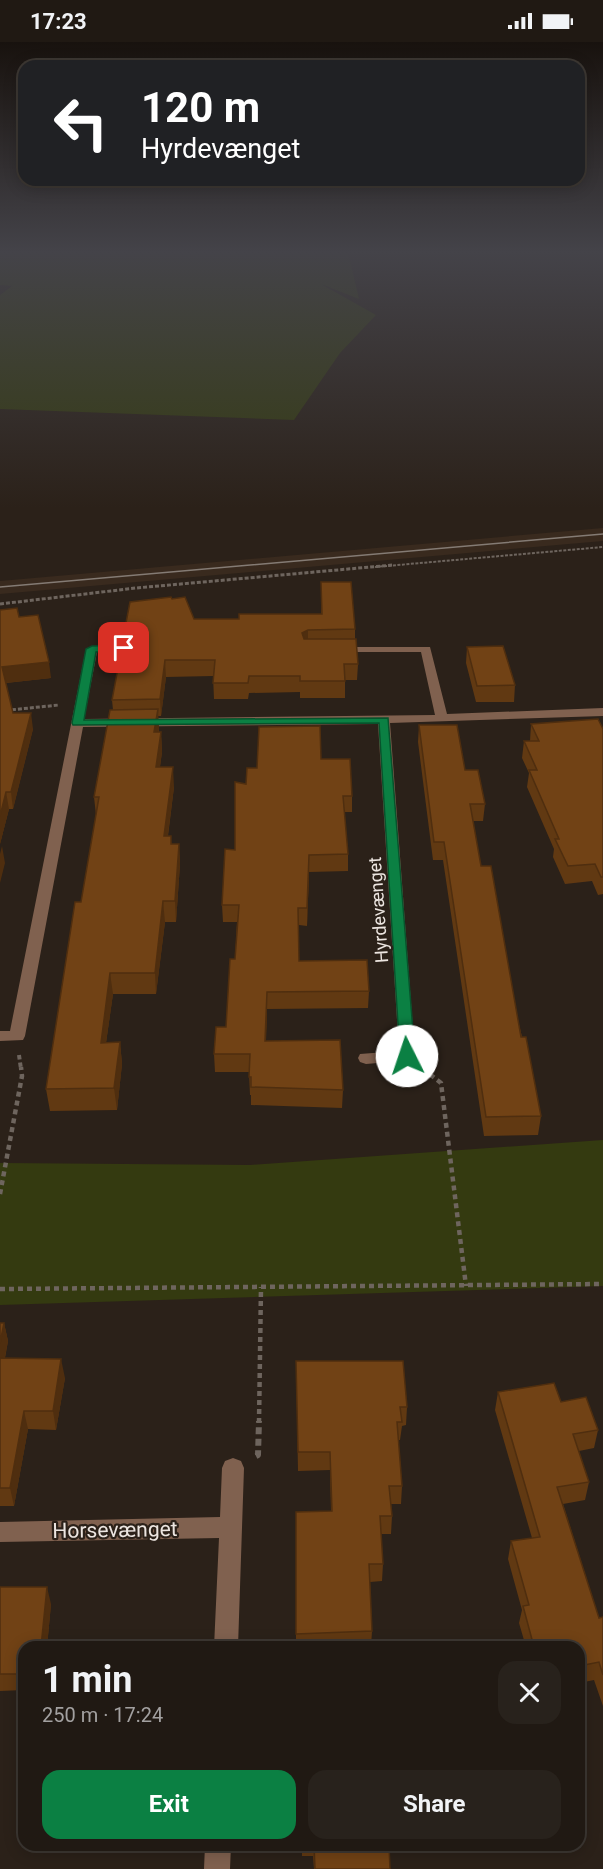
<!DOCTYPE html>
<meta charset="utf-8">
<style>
:root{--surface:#201913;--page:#28221c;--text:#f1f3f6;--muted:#a2a0a0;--line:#3d3833;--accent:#0b8043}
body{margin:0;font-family:Roboto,sans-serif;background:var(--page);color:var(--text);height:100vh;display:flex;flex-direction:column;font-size:22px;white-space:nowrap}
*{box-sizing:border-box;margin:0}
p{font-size:20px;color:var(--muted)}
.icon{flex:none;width:33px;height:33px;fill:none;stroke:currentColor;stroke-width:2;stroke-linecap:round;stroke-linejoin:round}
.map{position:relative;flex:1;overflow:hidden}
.drawer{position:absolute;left:18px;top:1599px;width:567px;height:210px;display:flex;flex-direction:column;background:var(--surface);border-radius:18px;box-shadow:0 3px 15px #0003,0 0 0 2px var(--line)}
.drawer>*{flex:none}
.top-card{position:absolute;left:18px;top:18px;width:567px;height:126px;border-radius:18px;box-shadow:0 3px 15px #0003,0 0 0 2px var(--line);background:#202124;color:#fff;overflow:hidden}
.pin{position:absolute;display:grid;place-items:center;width:51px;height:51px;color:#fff;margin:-26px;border-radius:12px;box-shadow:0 3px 9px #0006}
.me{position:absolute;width:66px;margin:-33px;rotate:356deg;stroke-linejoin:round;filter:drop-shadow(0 0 4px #0008)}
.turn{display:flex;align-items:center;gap:21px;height:126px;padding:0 24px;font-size:27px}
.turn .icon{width:78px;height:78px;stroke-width:2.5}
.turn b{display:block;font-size:42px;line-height:51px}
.round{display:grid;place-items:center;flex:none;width:63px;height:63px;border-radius:18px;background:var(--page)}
.overview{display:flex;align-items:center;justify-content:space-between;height:102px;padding:0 24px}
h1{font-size:36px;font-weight:700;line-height:45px}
.button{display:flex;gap:12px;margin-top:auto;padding:12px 24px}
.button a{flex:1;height:69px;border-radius:18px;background:var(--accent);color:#fff;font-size:24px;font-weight:700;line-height:69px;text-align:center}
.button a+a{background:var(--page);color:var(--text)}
.status{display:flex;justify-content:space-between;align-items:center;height:42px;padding:0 30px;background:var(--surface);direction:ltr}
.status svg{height:16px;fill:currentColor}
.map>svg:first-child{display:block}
.built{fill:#392a1e}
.green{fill:#343a10}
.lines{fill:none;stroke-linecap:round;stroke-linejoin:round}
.path-far4{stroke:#6e655e;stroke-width:2;stroke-dasharray:3 1.5;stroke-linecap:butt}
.path-far3{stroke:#6e655e;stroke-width:3;stroke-dasharray:4 2;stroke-linecap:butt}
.path-far2{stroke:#6e655e;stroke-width:4;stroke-dasharray:4.5 3;stroke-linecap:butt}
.path-far1{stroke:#6e655e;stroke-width:4.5;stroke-dasharray:5 4;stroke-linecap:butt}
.path{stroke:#6e655e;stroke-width:6;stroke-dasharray:7 4.5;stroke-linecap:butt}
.street{fill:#80614f;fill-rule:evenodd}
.tram{stroke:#847b74;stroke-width:1.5}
.wall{fill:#613912}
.shaded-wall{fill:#4f2e0f}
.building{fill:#714215;stroke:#4f2e0f;stroke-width:1.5}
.route{fill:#0b8043;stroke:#07532c;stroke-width:1.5}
.labels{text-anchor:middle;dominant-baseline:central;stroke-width:4.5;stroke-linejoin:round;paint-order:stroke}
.street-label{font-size:18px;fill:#ece5e0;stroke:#2b2119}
.near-street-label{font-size:21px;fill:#ece5e0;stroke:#2b2119}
</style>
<div class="status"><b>17:23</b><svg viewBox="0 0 49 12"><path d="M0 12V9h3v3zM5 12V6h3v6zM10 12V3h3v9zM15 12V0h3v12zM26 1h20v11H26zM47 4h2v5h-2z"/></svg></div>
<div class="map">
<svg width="603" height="1827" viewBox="0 0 603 1827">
<rect width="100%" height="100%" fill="#2b2119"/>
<path class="built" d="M 603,486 L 603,499 L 0,552 L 0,539 Z"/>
<path class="green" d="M 0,210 L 348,210 L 359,257 L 321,242 L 376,273 L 340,311 L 294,378 L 0,367 L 0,253 L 12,244 L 0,243 Z
M 603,1098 L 603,1244 L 0,1263 L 0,1121 L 250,1123 Z"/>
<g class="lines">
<path class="path-far4" d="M 375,525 L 603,505"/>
<path class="path-far3" d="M 0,562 L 136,546 L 393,523
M 0,669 L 59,663"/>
<path class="path-far2" d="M 19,1013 L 21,1027"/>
<path class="path-far1" d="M 423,1027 L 441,1041 L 466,1244
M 0,1152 L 22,1034 L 21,1025
M 0,1247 L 603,1242
M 259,1381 L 261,1245"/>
<path class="path" d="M 256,1414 L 258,1413 L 259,1379"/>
<path class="street" d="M 124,603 L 130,606 L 128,608 L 97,610 L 84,677 L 435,673 L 421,610 L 335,610 L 335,606 L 339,605 L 430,605 L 447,672 L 603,666 L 603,674 L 390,681 L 415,1014 L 413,1018 L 366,1022 L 360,1020 L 358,1016 L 360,1012 L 399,1009 L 378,682 L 83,685 L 25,994 L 23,998 L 0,999 L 0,989 L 10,989 L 86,607 L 92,604 Z
M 233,1416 L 241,1419 L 244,1426 L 238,1605 L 214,1605 L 219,1496 L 0,1500 L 0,1480 L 220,1475 L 222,1426 L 225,1419 Z
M 205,1803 L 231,1803 L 230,1827 L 204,1827 Z"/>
<path class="tram" d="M 0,545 L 603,492"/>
</g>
<path class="wall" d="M 321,540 L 355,587 L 355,597 L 358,622 L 357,638 L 345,638 L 345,656 L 300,656 L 300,650 L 249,651 L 248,657 L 214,657 L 213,634 L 166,635 L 161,674 L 158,674 L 159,690 L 161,690 L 162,710 L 160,725 L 174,745 L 168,794 L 172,802 L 179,802 L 180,822 L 176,880 L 165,880 L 156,952 L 113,952 L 106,1001 L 120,1000 L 122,1022 L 117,1068 L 50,1069 L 46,1047 L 81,860 L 96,773 L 94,755 L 113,668 L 112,658 L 126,593 L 125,586 L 172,557 L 194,577 L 239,577 L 321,572 Z
M 0,568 L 19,575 L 51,636 L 6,641 L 13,671 L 33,687 L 13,767 L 9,767 L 0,802 Z
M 467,605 L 515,643 L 514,660 L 476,660 L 466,621 Z
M 531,682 L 603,687 L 603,852 L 598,853 L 592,839 L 565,842 L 553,815 L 554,807 L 527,745 L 529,731 L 522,716 L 524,699 L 530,699 Z
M 419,683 L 465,728 L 485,762 L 483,779 L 473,779 L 481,824 L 541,1074 L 538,1093 L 484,1094 L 443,818 L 433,818 L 418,700 Z
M 321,717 L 352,754 L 352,770 L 344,770 L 348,812 L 348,829 L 309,830 L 307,884 L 299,883 L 299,919 L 369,949 L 368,966 L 267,967 L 266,999 L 343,1048 L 342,1066 L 251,1063 L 251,1053 L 250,1053 L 249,1030 L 215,1030 L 214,1012 L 226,985 L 235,917 L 237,880 L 223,880 L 222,863 L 235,808 L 246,742 L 257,726 Z
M 0,1281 L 4,1281 L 8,1299 L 5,1316 L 65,1336 L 56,1388 L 28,1387 L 14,1464 L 0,1464 Z
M 296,1319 L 407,1365 L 406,1383 L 402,1384 L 400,1398 L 398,1398 L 402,1444 L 401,1462 L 391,1462 L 392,1474 L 391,1492 L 381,1492 L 383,1522 L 382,1539 L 370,1540 L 372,1589 L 371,1605 L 296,1605 L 296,1470 L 331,1469 L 330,1428 L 298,1429 Z
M 498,1350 L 561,1360 L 598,1388 L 594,1406 L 579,1409 L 589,1440 L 585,1458 L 563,1462 L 599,1576 L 603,1575 L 603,1664 L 594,1638 L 579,1641 L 579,1605 L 526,1605 L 519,1581 L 522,1568 L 508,1517 L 511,1499 L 532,1496 L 495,1368 Z
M 0,1545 L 51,1562 L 47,1605 L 24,1605 L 24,1648 L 0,1649 Z
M 302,1803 L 389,1803 L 390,1827 L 314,1827 L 313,1814 L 302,1814 Z"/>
<path class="shaded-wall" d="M 308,588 L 308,604 L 302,607 L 302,591 Z
M 165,618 L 166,635 L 161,674 L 160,657 Z
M 49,620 L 51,636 L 5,641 L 2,625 Z
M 158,667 L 159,686 L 156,710 L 154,690 Z
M 31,671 L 33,687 L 13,767 L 11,750 Z
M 161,690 L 162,710 L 157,745 L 156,725 Z
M 173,725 L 174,745 L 165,815 L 164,794 Z
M 6,750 L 9,767 L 0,802 L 0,774 Z
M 179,802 L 180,822 L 176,880 L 175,859 Z
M 2,804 L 5,821 L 0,841 L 0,812 Z
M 309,813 L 309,830 L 307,884 L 307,866 Z
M 163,859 L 165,880 L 156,952 L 155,931 Z
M 110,931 L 113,952 L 103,1022 L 101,1001 Z
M 267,950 L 267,967 L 265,1016 L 265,999 Z
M 120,1000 L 122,1022 L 117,1068 L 114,1046 Z
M 4,1281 L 8,1299 L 1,1335 L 0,1329 L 0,1301 Z
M 61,1317 L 65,1336 L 56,1388 L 53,1369 Z
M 24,1369 L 28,1387 L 14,1464 L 10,1446 Z
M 47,1545 L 51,1562 L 47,1605 L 41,1605 Z"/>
<path class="building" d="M 321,540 L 351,540 L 355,587 L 308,588 L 302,591 L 304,597 L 356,597 L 358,622 L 344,622 L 345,639 L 300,639 L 300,634 L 249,634 L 248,641 L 213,641 L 215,618 L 165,618 L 160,657 L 112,658 L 124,594 L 131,590 L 125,586 L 130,560 L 171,555 L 172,557 L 185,555 L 194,577 L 239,577 L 239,572 L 322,572 Z
M 17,566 L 19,575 L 38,573 L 49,620 L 2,625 L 13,671 L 31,671 L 11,750 L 6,750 L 0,774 L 0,568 Z
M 503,604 L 515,643 L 477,644 L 467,605 Z
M 158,667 L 154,690 L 161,690 L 156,725 L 173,725 L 164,794 L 171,794 L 171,802 L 179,802 L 175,859 L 163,859 L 155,931 L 110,931 L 101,1001 L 120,1000 L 114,1046 L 46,1047 L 75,860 L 81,860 L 99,755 L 94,755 L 110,668 Z
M 598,677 L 603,687 L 603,835 L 601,835 L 595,822 L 568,824 L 555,797 L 559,797 L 529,728 L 537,728 L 524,699 L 539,699 L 531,682 Z
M 419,683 L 457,683 L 465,728 L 478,728 L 485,762 L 470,762 L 481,824 L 491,824 L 521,995 L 526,995 L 541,1074 L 486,1075 L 444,800 L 434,800 Z
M 320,684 L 321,717 L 350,717 L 352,754 L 343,754 L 348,812 L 309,813 L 307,866 L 298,866 L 299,919 L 367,918 L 369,949 L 267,950 L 265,999 L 340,998 L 343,1048 L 251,1045 L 251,1035 L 249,1035 L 250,1012 L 214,1012 L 216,985 L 226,985 L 230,917 L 235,917 L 239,863 L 222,863 L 225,807 L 235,808 L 235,740 L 246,742 L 247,726 L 257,726 L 259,685 Z
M 0,1281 L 4,1281 L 0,1301 Z
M 0,1316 L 61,1317 L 53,1369 L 24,1369 L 10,1446 L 0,1446 Z
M 296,1319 L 403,1319 L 407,1365 L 400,1365 L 402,1380 L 397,1380 L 402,1444 L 389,1444 L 392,1474 L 380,1474 L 383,1522 L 369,1522 L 372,1589 L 296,1592 L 296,1470 L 332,1469 L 330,1410 L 298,1410 Z
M 554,1341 L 561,1360 L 586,1355 L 598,1388 L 573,1392 L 589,1440 L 557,1445 L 599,1576 L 603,1575 L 603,1633 L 599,1620 L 579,1624 L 579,1605 L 534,1605 L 523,1564 L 529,1563 L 511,1499 L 540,1495 L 498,1350 Z
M 0,1545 L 47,1545 L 41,1605 L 24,1605 L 24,1632 L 0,1632 Z
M 314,1803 L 389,1803 L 390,1827 L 315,1827 Z"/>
<linearGradient id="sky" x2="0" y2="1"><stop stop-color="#18120e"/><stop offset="0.45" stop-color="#444349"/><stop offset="1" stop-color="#444349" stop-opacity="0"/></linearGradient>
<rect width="603" height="466" fill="url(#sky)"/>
<path class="route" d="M 124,603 L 127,604 L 127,609 L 96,610 L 84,678 L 388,676 L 415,1014 L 413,1018 L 402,1018 L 400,1014 L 379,681 L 73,683 L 72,681 L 86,607 L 92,604 Z"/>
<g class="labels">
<g class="street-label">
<text transform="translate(378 868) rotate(-94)">Hyrdevænget</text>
</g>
<g class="near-street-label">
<text transform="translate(115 1488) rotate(-1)">Horsevænget</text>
</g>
</g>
</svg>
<div class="pin" style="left:124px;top:606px;background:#d93025"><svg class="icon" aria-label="arrive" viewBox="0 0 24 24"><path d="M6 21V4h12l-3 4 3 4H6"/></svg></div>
<svg class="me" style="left:407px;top:1014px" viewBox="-20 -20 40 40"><circle r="19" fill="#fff"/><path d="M0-13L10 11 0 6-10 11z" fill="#0b8043"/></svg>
<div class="top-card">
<div class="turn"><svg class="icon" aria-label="left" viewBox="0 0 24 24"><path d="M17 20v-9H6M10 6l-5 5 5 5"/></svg><div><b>120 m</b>Hyrdevænget</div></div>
</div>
<section class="drawer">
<div class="overview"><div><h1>1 min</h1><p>250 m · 17:24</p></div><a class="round"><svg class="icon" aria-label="close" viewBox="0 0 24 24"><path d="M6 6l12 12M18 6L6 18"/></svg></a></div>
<div class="button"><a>Exit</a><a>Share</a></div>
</section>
</div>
